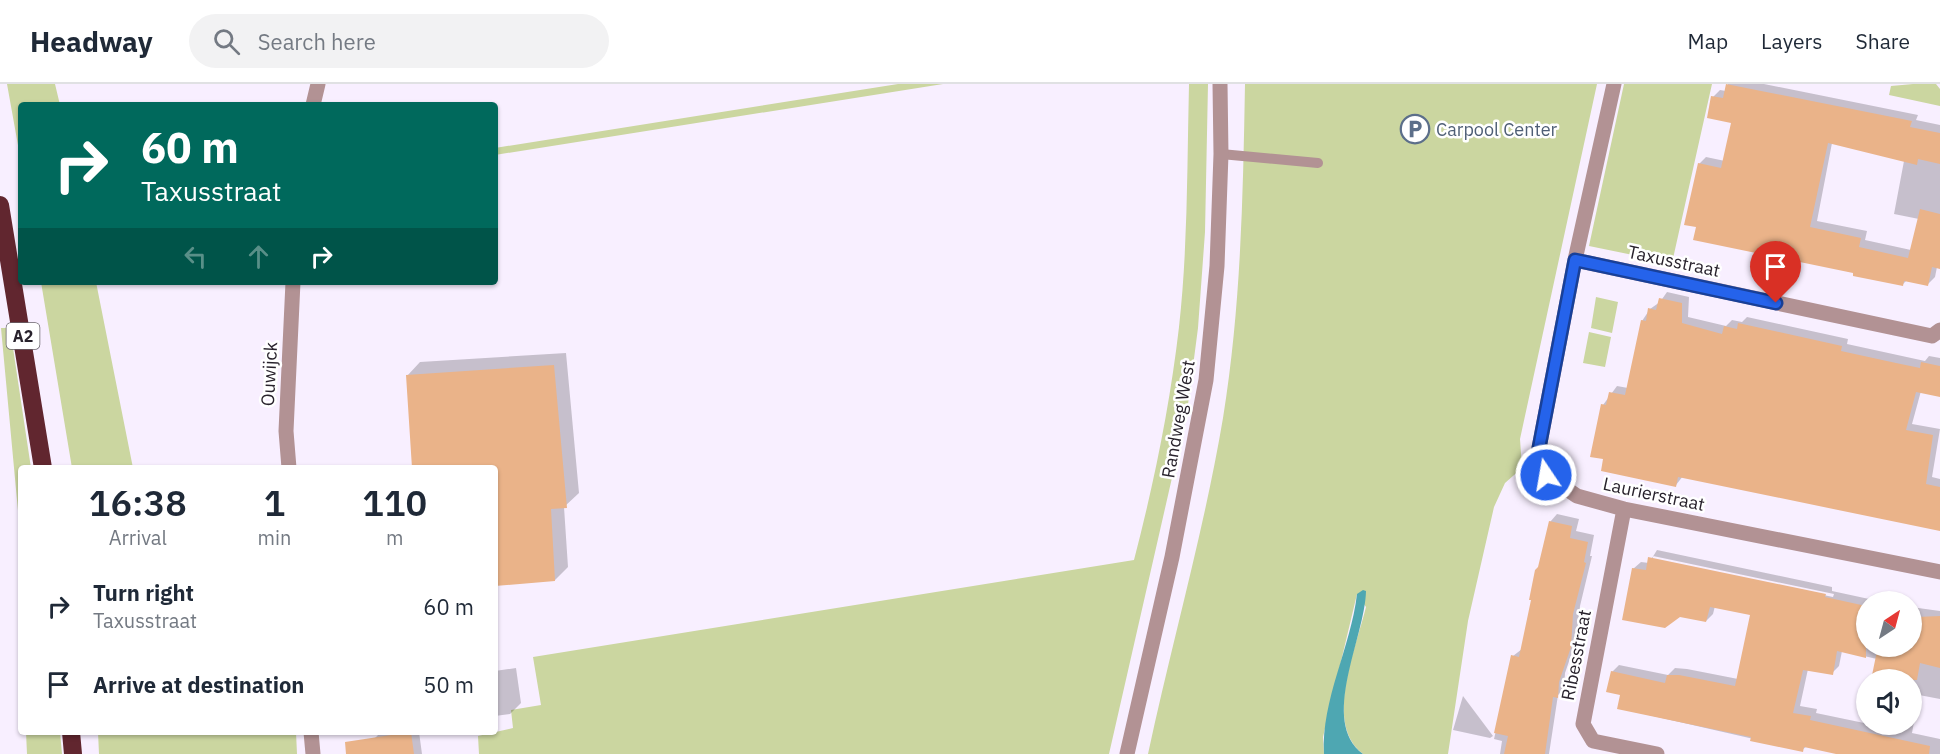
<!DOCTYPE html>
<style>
:root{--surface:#fff;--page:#f2f2f3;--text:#1f2937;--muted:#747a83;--line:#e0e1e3}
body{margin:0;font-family:"IBM Plex Sans",sans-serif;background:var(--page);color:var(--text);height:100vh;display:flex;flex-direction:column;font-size:22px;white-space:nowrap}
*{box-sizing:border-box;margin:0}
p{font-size:20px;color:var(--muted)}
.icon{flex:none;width:33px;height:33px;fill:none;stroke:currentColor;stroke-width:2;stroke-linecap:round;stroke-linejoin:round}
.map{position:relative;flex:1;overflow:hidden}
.side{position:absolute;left:18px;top:381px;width:480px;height:270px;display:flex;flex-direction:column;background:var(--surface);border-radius:6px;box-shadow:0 2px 4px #0004}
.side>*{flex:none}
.banner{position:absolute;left:18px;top:18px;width:480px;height:183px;border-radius:6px;box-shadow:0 2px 4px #0004;background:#00695c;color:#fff;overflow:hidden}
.needle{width:39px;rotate:36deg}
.fabs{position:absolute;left:1856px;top:507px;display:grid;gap:12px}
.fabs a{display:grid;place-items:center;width:66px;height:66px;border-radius:50%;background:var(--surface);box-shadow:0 2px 4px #0004;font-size:30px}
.pin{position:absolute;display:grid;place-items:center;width:51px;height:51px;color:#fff;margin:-62px -26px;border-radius:50% 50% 50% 0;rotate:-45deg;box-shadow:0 0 6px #0007}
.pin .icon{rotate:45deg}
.me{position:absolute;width:66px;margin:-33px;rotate:348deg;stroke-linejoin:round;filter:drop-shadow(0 0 4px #0008)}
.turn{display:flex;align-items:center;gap:21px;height:126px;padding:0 24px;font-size:27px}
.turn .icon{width:78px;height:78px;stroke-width:2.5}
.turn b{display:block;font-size:42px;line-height:51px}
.lanes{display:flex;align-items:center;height:57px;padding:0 24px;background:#0003;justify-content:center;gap:30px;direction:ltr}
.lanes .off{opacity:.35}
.eta{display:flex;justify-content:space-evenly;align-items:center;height:102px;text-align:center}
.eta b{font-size:36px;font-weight:600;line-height:42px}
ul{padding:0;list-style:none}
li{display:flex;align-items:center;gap:18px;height:78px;padding:0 24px}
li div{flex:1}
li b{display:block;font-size:22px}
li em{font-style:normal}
header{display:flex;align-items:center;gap:36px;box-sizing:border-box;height:84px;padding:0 30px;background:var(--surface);border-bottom:2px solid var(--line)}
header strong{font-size:28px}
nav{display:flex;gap:33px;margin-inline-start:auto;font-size:21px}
.search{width:420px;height:54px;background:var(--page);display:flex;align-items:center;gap:15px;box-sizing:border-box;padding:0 21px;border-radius:33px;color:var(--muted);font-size:22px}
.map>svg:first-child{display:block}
.green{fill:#cbd6a0}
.water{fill:#4ea7b2}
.shadow{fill:#0003;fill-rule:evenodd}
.building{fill:#eab389}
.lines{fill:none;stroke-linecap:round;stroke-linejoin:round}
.service{stroke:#b29294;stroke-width:10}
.minor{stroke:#b29294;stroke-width:15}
.tertiary{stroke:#b29294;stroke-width:15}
.motorway{stroke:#61262f;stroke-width:18}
.route-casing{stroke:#184099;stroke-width:15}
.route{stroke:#2563eb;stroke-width:10}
.labels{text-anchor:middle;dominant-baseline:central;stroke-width:5;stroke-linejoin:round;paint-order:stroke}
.shield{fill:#fff;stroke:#68646b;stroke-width:1.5}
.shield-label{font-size:16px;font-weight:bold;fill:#28222c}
.service-label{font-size:18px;fill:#4e5e75;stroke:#fff;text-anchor:start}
.street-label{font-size:18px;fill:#28222c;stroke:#fff}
</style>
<header>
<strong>Headway</strong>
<div class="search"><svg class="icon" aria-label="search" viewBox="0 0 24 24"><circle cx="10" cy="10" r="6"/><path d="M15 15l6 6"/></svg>Search here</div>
<nav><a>Map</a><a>Layers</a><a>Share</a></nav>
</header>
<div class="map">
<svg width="1940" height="670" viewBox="0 0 1940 670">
<rect width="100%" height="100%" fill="#f8efff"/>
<path class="green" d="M 7,0 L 55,0 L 60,21 L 21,21 L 21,78 Z
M 898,0 L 943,0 L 495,71 L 495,64 Z
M 1189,0 L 1208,0 L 1205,148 L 1198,244 L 1187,328 L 1109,670 L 479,670 L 478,652 L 513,644 L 511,626 L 541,621 L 533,573 L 1134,476 C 1154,399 1170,321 1179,243 C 1188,162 1187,81 1189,0 Z
M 1245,0 L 1597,0 L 1520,355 L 1522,384 L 1505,399 L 1494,423 L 1468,537 L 1448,670 L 1363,670 C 1323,640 1356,564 1366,523 L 1357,510 L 1323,653 L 1324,670 L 1148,670 C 1172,558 1204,447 1223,334 C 1241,223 1243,112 1245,0 Z
M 1624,0 L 1712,0 L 1672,179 L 1589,162 Z
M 1913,0 L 1936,0 L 1940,5 L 1940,22 L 1889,11 L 1891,2 Z
M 41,198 L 96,198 L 133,384 L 72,384 Z
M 1596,213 L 1618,218 L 1612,249 L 1591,244 Z
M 1,244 L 10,244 L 31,384 L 21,384 L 21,459 Z
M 1589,248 L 1611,253 L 1605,283 L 1583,279 Z
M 26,648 L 60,648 L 62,670 L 27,670 Z
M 98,648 L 296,648 L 297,670 L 99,670 Z"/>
<path class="water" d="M 1363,506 L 1366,507 C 1365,554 1319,637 1363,670 L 1324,670 C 1321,616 1351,563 1357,510 Z"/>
<path class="shadow" d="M 1728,0 L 1764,0 L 1918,31 L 1916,36 L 1940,41 L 1940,183 L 1937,183 L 1935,193 L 1928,200 L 1907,196 L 1902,201 L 1697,142 L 1699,80 L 1706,73 L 1725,77 L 1733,38 L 1713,13 L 1720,6 L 1726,7 ZM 1832,59 L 1904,77 L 1894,130 L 1919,135 L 1911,166 L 1865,156 L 1867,147 L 1817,137 Z
M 1667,208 L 1689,213 L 1688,233 L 1726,242 L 1732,236 L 1742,238 L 1747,233 L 1848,255 L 1847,260 L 1925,277 L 1929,272 L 1940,274 L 1940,312 L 1921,307 L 1912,340 L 1940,345 L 1932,393 L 1940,395 L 1940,443 L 1683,392 L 1676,401 L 1605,374 L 1603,321 L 1617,302 L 1628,304 L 1642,237 L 1650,225 L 1660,218 Z
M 566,269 L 579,409 L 564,423 L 568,483 L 555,496 L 495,500 L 495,384 L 413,384 L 407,292 L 420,278 Z
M 1557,430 L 1579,435 L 1576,447 L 1594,451 L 1590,472 L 1592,472 L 1580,522 L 1577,554 L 1565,589 L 1564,605 L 1558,611 L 1549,670 L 1500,670 L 1502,657 L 1494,655 L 1513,572 L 1522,565 L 1550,438 Z
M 1657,466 L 1832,503 L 1832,507 L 1883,518 L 1866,518 L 1866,562 L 1911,562 L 1911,523 L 1940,527 L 1940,615 L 1919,611 L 1912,649 L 1940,655 L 1940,670 L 1843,670 L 1807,662 L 1802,666 L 1618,624 L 1621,610 L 1612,588 L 1619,581 L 1668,591 L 1675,584 L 1687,585 L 1738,595 L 1752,530 L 1715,522 L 1713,530 L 1706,537 L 1633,485 L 1641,478 L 1649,479 ZM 1653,472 L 1834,510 L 1833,513 L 1653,475 ZM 1842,567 L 1877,575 L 1911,596 L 1911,640 L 1866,640 L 1866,628 L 1864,639 L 1816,629 L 1817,625 L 1800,622 L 1808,585 L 1832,589 L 1839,582 Z
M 516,584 L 521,619 L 510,630 L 495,632 L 495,587 Z
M 1463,612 L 1493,652 L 1490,654 L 1453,646 Z
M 381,648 L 419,648 L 422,670 L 377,670 L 375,654 Z"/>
<path class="building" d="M 1726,0 L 1912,37 L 1910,43 L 1940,49 L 1940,80 L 1918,75 L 1917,81 L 1828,59 L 1810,143 L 1861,154 L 1859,163 L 1908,174 L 1920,125 L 1940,130 L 1940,185 L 1932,183 L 1928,202 L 1904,197 L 1903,202 L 1853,192 L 1853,189 L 1693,156 L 1696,143 L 1684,141 L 1698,79 L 1721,84 L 1731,39 L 1707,34 L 1711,12 L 1723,14 Z
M 1659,214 L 1682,219 L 1682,239 L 1722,250 L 1724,242 L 1737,245 L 1738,239 L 1842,262 L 1841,267 L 1896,279 L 1920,284 L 1921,278 L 1940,282 L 1940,313 L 1916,308 L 1906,346 L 1933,351 L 1926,400 L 1940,403 L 1940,447 L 1678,393 L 1676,403 L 1601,387 L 1603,375 L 1590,373 L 1601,320 L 1606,321 L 1609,308 L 1625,311 L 1641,236 L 1646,237 L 1648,224 L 1656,226 Z
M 554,281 L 567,424 L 551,425 L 555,497 L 495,502 L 495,384 L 412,384 L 406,291 Z
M 1549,437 L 1572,442 L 1570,454 L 1588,458 L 1584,478 L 1586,479 L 1573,530 L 1571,563 L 1559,598 L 1558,614 L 1553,613 L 1545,670 L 1504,670 L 1508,652 L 1494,649 L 1511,571 L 1519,573 L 1531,516 L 1529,516 L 1535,486 L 1538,483 Z
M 1648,473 L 1826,510 L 1825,513 L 1866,522 L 1866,574 L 1837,567 L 1833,591 L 1803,586 L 1793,629 L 1811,632 L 1810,636 L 1930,662 L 1929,670 L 1836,670 L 1804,663 L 1803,668 L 1750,657 L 1751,653 L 1617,625 L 1620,611 L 1606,608 L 1611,587 L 1665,599 L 1667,591 L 1679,591 L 1735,602 L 1750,531 L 1710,523 L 1706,538 L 1680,533 L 1665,544 L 1622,536 L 1632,484 L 1646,486 Z
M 1940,532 L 1940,584 L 1920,579 L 1917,596 L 1871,596 L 1878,562 L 1911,562 L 1911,547 L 1914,548 L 1917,533 Z
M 411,648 L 414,670 L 346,670 L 345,658 Z"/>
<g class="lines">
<path class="service" d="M 1221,70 L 1318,79"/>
<path class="minor" d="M 1614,0 L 1575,176 L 1539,364 L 1546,391 L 1577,412 L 1624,425 L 1940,488
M 313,21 L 318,0
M 1575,176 L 1932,252 L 1940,246
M 289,384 L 286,347 L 293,198
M 1624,425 L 1583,640 L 1593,657 L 1657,670
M 311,648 L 313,670"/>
<path class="tertiary" d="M 1127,670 L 1172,473 L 1206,296 L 1217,182 L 1221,70 L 1220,0"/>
<path class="motorway" d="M 0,121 L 43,384
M 71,648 L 73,670"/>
</g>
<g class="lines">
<g class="route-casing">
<path id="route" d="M 1546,391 L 1539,364 L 1575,176 L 1776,219"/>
</g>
<use href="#route" class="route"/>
</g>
<defs>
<g id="parking-ring" transform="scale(1.5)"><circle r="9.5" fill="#fff" stroke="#5c6f8a" stroke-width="1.5"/><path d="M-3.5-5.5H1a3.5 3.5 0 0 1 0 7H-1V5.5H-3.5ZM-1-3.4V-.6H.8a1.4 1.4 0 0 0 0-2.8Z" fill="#5c6f8a"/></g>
</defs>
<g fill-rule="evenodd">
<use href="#parking-ring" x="1415" y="45"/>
</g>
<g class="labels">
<rect class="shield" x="6.5" y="239" width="33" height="26" rx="4.5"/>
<g class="shield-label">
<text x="23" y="252">A2</text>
</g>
<g class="service-label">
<text x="1436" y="45">Carpool Center</text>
</g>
<g class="street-label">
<text transform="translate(1674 177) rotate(12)">Taxusstraat</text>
<text transform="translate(269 290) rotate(-87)">Ouwijck</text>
<text transform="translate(1178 335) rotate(-80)">Randweg West</text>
<text transform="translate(1654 410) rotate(12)">Laurierstraat</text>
<text transform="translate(1576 571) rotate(-79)">Ribesstraat</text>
</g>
</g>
</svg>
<div class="fabs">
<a><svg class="needle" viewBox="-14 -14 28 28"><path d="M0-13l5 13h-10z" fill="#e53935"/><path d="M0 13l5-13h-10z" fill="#747a83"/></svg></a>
<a><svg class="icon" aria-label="sound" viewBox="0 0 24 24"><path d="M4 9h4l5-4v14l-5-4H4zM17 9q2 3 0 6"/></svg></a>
</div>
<div class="pin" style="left:1776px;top:219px;background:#d93025"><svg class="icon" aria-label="arrive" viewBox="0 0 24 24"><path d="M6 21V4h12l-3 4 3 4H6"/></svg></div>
<svg class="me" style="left:1546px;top:391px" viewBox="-20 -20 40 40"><circle r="17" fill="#2563eb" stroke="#fff" stroke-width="3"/><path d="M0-11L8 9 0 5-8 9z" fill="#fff"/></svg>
<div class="banner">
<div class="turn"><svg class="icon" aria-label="right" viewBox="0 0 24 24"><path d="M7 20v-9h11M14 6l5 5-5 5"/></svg><div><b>60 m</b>Taxusstraat</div></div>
<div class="lanes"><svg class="icon off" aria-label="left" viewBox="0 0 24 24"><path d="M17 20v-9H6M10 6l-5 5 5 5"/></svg><svg class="icon off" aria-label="ahead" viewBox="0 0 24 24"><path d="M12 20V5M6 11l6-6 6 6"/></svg><svg class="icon" aria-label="right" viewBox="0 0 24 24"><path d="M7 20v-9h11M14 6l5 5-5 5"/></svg></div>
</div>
<section class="side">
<div class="eta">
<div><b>16:38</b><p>Arrival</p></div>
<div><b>1</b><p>min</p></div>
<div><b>110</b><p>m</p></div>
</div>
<ul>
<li><svg class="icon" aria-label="right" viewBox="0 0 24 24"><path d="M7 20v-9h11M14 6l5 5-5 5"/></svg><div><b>Turn right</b><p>Taxusstraat</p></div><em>60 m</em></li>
<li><svg class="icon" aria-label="arrive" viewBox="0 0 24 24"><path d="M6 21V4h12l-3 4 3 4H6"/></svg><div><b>Arrive at destination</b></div><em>50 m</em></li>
</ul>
</section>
</div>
